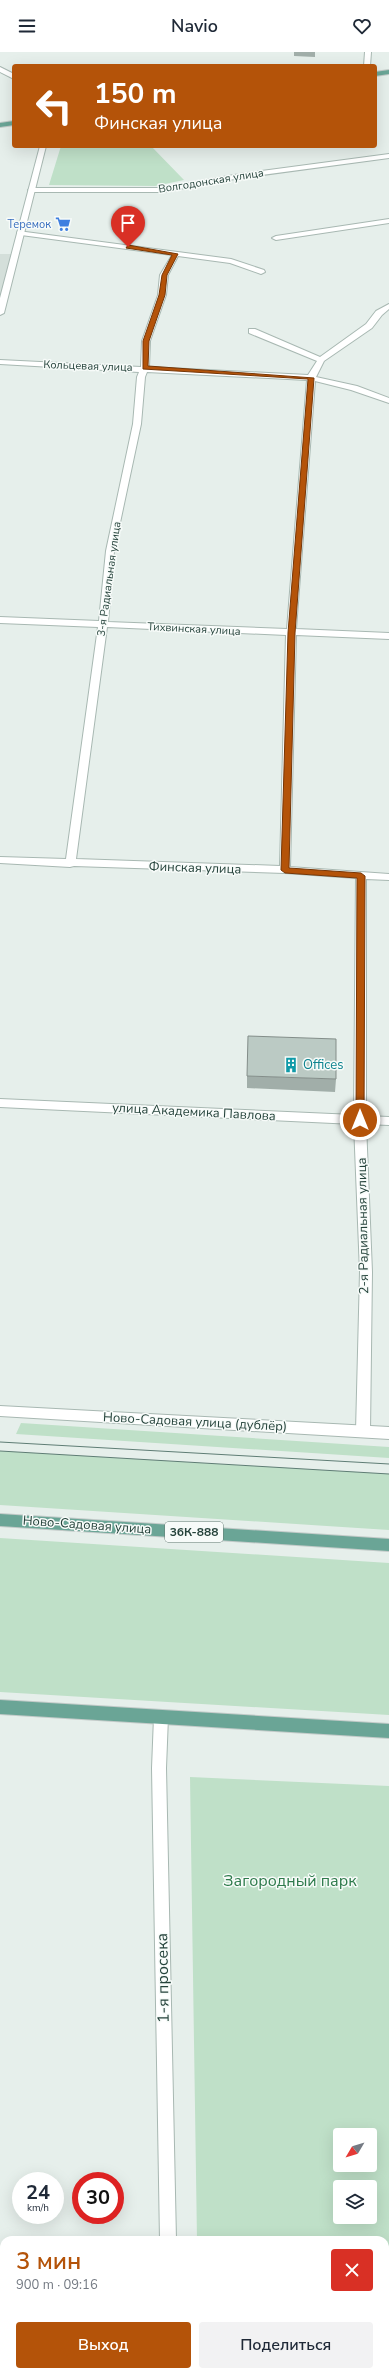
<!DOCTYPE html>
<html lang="ru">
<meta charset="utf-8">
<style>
:root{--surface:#fff;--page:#f2f2f3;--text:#1f2937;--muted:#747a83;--accent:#b45309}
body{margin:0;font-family:"Nunito Sans",sans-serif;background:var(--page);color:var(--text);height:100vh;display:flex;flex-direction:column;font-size:15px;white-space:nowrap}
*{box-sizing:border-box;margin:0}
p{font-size:13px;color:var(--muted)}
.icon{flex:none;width:22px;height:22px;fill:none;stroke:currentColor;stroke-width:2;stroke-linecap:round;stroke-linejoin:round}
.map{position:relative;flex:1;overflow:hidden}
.details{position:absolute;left:0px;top:2184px;width:389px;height:140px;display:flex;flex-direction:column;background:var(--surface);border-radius:12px 12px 0 0;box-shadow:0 4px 16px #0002}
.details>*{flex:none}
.guide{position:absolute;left:12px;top:12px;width:365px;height:84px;border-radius:4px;box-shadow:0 4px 16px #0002;background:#b45309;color:#fff;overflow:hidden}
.needle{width:26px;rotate:232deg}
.tools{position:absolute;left:333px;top:2076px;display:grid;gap:8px}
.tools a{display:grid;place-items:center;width:44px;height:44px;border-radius:4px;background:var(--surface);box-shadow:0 4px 16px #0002;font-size:20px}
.speed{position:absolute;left:12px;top:2120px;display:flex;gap:8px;font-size:20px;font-weight:700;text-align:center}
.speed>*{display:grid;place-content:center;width:52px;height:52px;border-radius:50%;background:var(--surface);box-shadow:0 4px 16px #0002;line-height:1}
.speed small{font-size:10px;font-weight:400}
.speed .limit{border:6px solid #d22;background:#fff;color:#111}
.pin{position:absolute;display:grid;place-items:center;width:34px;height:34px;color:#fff;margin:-41px -17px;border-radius:50% 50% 50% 0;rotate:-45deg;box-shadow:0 0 4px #0007}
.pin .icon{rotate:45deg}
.me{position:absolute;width:44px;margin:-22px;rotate:0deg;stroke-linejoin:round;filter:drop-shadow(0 0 3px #0008)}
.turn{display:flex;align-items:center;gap:14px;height:84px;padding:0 16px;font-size:18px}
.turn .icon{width:52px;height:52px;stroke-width:2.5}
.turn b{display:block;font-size:28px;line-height:34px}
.round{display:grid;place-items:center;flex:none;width:42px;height:42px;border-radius:4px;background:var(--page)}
.overview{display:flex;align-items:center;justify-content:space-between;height:68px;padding:0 16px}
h1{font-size:24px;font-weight:600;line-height:30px;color:var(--accent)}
.button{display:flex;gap:8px;margin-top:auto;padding:8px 16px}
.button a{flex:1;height:46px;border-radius:4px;background:var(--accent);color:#fff;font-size:16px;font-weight:600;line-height:46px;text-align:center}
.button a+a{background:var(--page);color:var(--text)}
header{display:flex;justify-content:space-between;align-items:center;height:52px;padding:0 16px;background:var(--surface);font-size:18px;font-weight:600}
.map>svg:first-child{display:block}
.built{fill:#d4dfda}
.green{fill:#bfe0c8;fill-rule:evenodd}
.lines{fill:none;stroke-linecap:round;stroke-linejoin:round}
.minor-casing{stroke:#a8b8b2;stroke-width:2}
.tertiary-casing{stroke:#a8b8b2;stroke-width:2}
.primary-casing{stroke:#c2cac8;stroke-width:2}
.minor{fill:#fff;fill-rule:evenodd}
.tertiary{fill:#fff;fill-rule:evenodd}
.primary{fill:#6aa596;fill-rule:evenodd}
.tram{stroke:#5f7d75;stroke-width:1}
.wall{fill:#a1aea9}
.building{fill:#bbcac4;stroke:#838d89}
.route{fill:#b45309;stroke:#753606}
.labels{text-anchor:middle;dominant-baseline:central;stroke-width:3;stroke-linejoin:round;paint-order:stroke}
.far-street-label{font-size:11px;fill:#24423a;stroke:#f7fbf9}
.far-shop-label{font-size:11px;fill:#366cbe;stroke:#f7fbf9;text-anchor:end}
.shield{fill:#f7fbf9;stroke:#637a73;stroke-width:1}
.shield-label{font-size:12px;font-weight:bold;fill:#24423a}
.street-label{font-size:13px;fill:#24423a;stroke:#f7fbf9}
.culture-label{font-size:13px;fill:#0d838f;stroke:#f7fbf9;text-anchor:start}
.near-park-label{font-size:16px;fill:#2d7a4b;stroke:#f7fbf9}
.near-street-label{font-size:16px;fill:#24423a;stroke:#f7fbf9}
</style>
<header><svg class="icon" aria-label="menu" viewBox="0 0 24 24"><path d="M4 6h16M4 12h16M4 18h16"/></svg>Navio<svg class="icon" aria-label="heart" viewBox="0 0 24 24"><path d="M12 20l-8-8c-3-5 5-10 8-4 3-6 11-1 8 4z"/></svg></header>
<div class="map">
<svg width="389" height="2324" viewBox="0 0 389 2324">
<rect width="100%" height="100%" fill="#e6efeb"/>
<path class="built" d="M 0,202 L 11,202 L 0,245 Z"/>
<path class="green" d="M 61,94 L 151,94 L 184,128 L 155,134 L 49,133 Z
M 21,1371 L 389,1395 L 389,1406 L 16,1382 Z
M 0,1399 L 389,1422 L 389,1478 L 0,1453 Z
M 0,1486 L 389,1511 L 389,1663 L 0,1640 Z
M 190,1725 L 389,1734 L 389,2324 L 199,2324 L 198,2320 L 385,2320 L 385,2188 L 197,2188 ZM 340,2083 L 370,2083 L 370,2113 L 340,2113 ZM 340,2135 L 370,2135 L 370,2165 L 340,2165 Z"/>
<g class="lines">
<g class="minor-casing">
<path id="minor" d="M 365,0 L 371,0 L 370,14 L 364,14 Z
M 0,15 L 14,22 L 14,27 L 0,20 Z
M 389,102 L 389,106 L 240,126 L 162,140 L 32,140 L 28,138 L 32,136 L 162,136 L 240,122 Z
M 389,167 L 389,171 L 276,188 L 272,186 L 276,184 Z
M 18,179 L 231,207 L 264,218 L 265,220 L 261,222 L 230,211 L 178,204 L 168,223 L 166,243 L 150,289 L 149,315 L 308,323 L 317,309 L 249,281 L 249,277 L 255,277 L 320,305 L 366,272 L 376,259 L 389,252 L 389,257 L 382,263 L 372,276 L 324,309 L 316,325 L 357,334 L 389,346 L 389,351 L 351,338 L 315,329 L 296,577 L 389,581 L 389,587 L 296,583 L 290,815 L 389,822 L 389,828 L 366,827 L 366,1064 L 389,1065 L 389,1073 L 366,1072 L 372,1220 L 370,1379 L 368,1383 L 363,1385 L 358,1383 L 356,1379 L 360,1220 L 354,1072 L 0,1055 L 0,1047 L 354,1063 L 356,826 L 285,821 L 74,814 L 70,815 L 0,811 L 0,805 L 66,807 L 98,575 L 0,571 L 0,565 L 99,569 L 106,499 L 133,372 L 137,325 L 139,320 L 0,312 L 0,308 L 141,315 L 142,289 L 158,243 L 160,223 L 172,203 L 21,183 L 17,181 ZM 147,320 L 307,328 L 287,577 L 108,570 L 114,499 L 141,372 L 145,325 ZM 107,575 L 286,583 L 280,814 L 76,807 Z
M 161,1658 L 166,1660 L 168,1665 L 166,1716 L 176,2188 L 160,2188 L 152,1716 L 154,1665 L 156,1660 Z
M 162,2320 L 180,2320 L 180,2324 L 162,2324 Z"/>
</g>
<g class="tertiary-casing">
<path id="tertiary" d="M 40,94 L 46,94 L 4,261 L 0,263 L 0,246 Z
M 0,1354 L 389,1375 L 389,1387 L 0,1364 Z"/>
</g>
<g class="primary-casing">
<path id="primary" d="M 389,18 L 389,22 L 375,24 L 375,20 Z
M 14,69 L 14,73 L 0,75 L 0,71 Z
M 0,1462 L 389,1487 L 389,1499 L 0,1474 Z
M 0,1648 L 389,1672 L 389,1686 L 0,1662 Z"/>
</g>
<use href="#minor" class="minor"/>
<use href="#tertiary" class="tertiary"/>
<use href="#primary" class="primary"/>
<path class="tram" d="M 0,1390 L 389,1412
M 0,1399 L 389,1422"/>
</g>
<path class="wall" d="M 294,0 L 315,0 L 315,5 L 294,4 Z
M 247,1024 L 336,1027 L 335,1040 L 247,1036 Z"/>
<path class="building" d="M 248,984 L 336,987 L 336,1027 L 247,1024 Z"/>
<path class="route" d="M 128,193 L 178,202 L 167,223 L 165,243 L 149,289 L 148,314 L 314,326 L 295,581 L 289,816 L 361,821 L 365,824 L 364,1068 L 360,1071 L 356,1068 L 357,826 L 285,821 L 281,818 L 288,581 L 308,327 L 143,317 L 143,289 L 159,243 L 162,223 L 172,203 L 126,196 Z"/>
<defs>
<g id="supermarket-bare" transform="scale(1.2)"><path d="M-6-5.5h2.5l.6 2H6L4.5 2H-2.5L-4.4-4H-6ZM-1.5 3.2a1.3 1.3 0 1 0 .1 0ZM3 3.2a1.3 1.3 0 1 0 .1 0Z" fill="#3f7fe0" stroke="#f7fbf9" stroke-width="2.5" paint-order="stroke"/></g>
<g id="building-bare" transform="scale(1.2)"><path d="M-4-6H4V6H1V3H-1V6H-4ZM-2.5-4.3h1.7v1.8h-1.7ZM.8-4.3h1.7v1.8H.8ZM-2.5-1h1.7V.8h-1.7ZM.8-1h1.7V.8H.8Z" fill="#0f9aa8" stroke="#f7fbf9" stroke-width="2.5" paint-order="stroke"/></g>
</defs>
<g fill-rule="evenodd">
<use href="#supermarket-bare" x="63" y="172"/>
<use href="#building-bare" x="291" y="1013"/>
</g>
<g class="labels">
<g class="far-street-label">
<text transform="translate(211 129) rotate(-9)">Волгодонская улица</text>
<text transform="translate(88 314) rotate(2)">Кольцевая улица</text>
<text transform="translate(109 527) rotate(-82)">3-я Радиальная улица</text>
<text transform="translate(194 577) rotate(3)">Тихвинская улица</text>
</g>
<g class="far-shop-label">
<text x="51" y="172">Теремок</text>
</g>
<rect class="shield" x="165" y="1470" width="58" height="20" rx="3"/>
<g class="shield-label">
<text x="194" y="1480">36К-888</text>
</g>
<g class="street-label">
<text transform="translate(195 816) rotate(2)">Финская улица</text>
<text transform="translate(194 1060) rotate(3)">улица Академика Павлова</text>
<text transform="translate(363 1174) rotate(-91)">2-я Радиальная улица</text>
<text transform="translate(195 1370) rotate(3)">Ново-Садовая улица (дублёр)</text>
<text transform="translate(87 1473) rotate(4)">Ново-Садовая улица</text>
</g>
<g class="culture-label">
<text x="303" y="1013">Offices</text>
</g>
<g class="near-park-label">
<text x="290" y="1829">Загородный парк</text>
</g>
<g class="near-street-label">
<text transform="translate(163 1926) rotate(-91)">1-я просека</text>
</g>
</g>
</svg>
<div class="tools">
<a><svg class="needle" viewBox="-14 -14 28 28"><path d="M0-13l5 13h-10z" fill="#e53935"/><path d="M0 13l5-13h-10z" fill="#747a83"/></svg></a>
<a><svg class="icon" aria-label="layers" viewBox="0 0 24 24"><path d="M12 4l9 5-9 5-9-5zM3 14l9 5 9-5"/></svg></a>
</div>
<div class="speed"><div>24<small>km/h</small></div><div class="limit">30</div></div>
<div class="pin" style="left:128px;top:195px;background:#d93025"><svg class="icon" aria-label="arrive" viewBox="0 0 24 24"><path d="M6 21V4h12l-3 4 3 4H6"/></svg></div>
<svg class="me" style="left:360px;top:1068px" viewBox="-20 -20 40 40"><circle r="17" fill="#b45309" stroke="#fff" stroke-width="3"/><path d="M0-11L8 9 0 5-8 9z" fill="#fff"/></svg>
<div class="guide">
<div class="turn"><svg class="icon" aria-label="left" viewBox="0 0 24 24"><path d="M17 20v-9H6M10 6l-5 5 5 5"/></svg><div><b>150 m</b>Финская улица</div></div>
</div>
<section class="details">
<div class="overview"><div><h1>3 мин</h1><p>900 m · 09:16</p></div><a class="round" style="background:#d93025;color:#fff"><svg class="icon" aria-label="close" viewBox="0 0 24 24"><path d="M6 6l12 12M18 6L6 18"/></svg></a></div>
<div class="button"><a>Выход</a><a>Поделиться</a></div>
</section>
</div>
